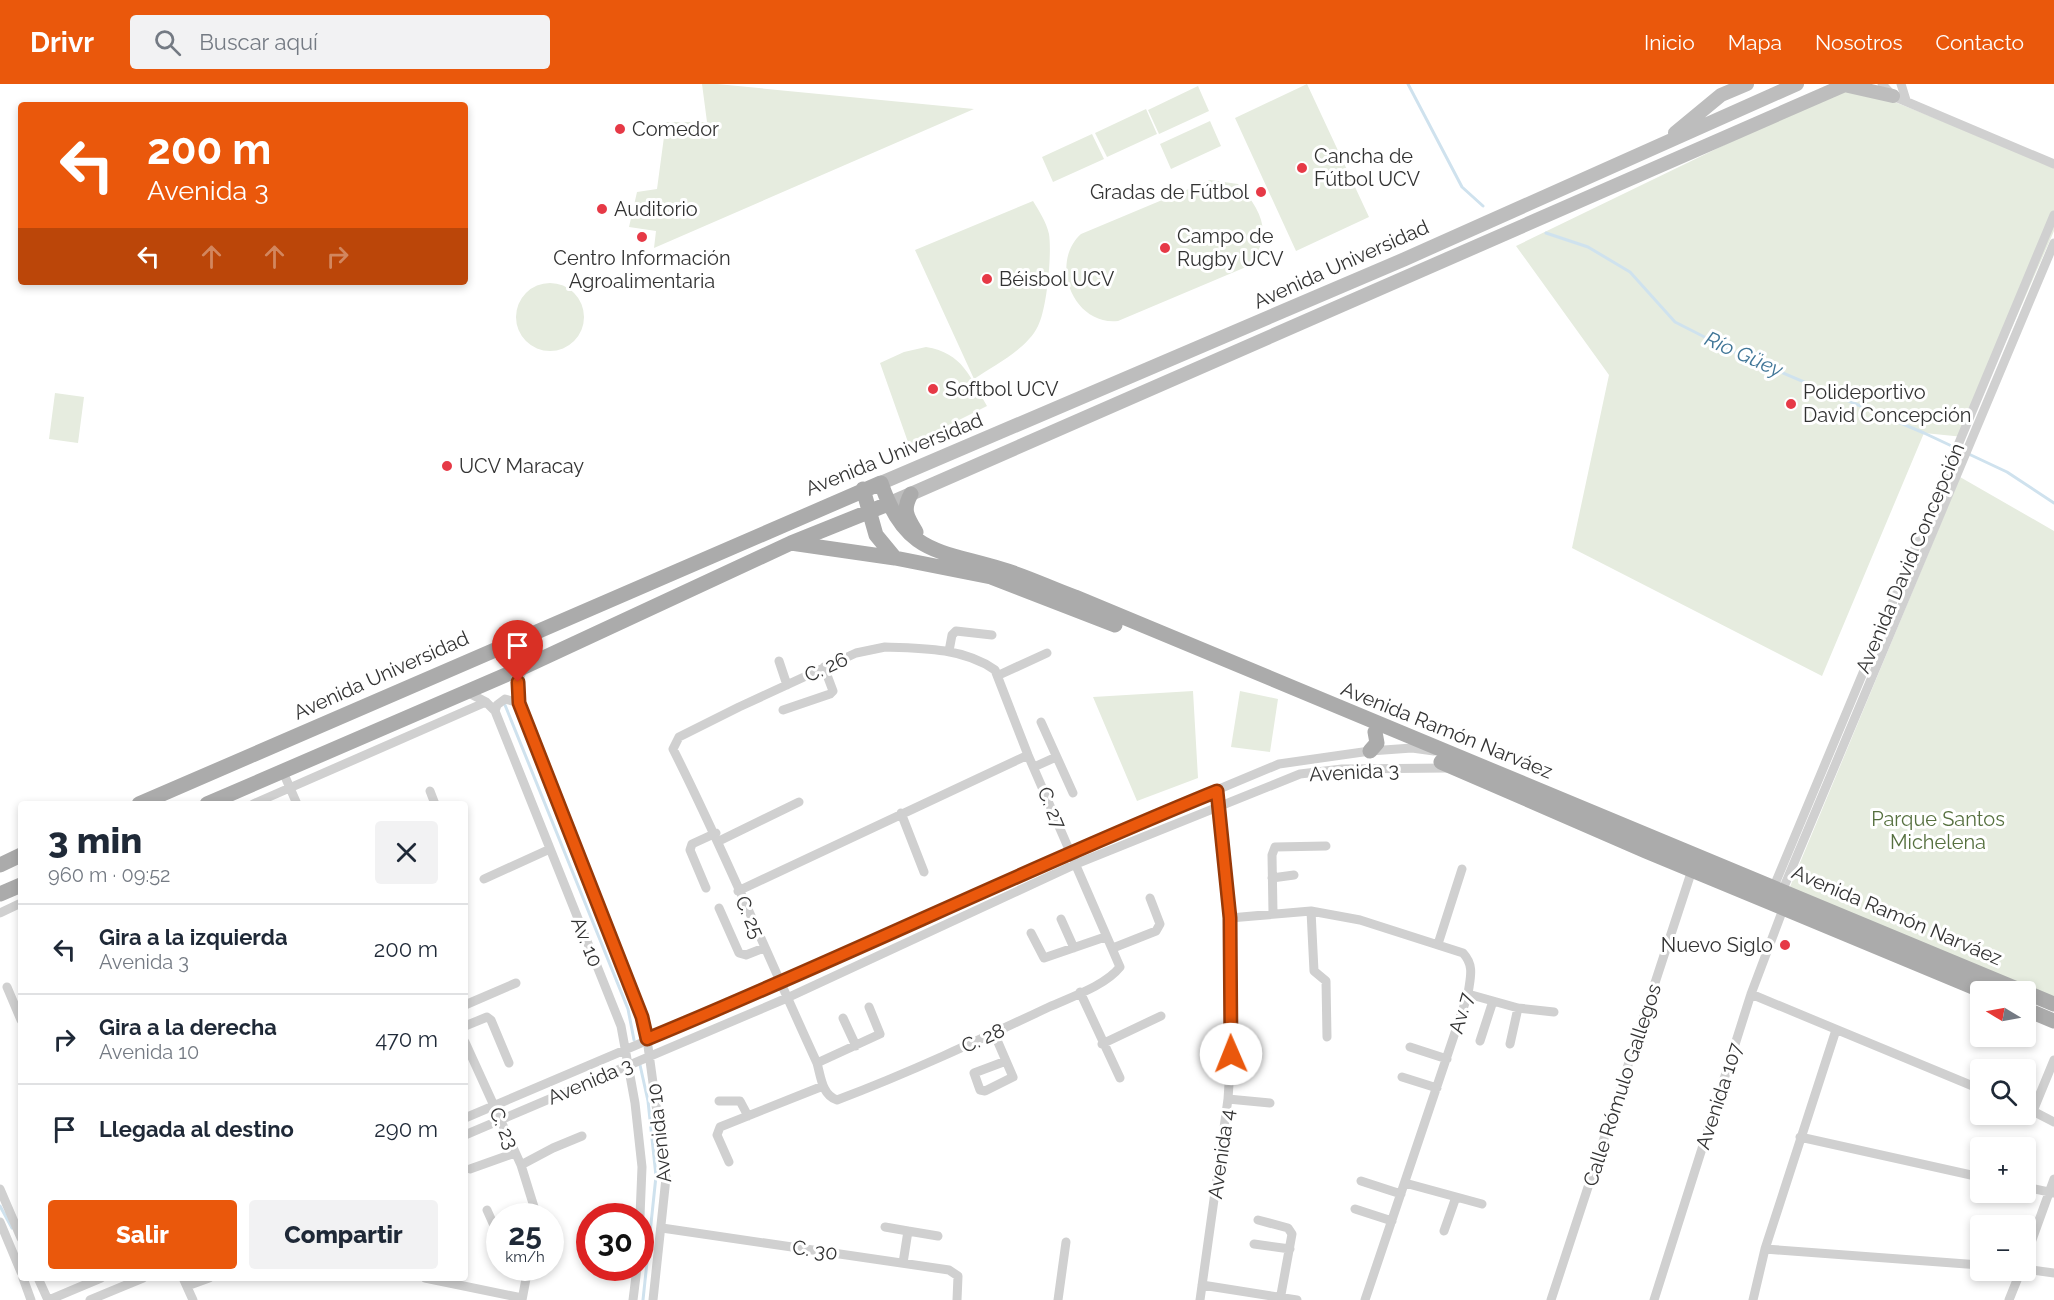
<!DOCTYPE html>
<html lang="es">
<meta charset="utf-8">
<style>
:root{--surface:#fff;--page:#f2f2f3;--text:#1f2937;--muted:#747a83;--line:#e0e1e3;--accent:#ea580c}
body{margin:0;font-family:Raleway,sans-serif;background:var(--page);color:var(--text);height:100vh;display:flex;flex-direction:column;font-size:22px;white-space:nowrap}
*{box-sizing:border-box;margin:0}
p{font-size:20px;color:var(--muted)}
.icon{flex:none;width:33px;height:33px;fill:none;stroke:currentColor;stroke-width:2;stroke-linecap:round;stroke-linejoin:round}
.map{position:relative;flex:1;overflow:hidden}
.drawer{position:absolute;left:18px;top:717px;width:450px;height:480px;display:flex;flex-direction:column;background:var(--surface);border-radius:6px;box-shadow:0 3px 9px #0003}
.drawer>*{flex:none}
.top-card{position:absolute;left:18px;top:18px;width:450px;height:183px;border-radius:6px;box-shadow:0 3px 9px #0003;background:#ea580c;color:#fff;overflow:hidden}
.needle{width:39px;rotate:280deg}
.buttons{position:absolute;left:1970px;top:897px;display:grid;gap:12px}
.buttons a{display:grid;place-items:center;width:66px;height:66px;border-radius:6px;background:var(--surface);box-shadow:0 3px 9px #0003;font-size:30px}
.speed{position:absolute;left:486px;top:1119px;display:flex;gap:12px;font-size:30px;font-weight:700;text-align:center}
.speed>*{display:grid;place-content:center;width:78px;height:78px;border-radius:50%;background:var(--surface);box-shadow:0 3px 9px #0003;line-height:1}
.speed small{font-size:15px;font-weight:400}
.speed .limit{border:9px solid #d22;background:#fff;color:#111}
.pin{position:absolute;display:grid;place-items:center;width:51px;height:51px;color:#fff;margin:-62px -26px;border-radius:50% 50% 50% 0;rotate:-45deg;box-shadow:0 0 6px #0007}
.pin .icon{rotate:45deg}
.me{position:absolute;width:66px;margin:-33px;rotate:359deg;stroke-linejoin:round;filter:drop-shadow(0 0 4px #0008)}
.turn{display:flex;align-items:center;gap:21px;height:126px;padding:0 30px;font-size:27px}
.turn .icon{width:78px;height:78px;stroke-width:2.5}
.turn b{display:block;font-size:42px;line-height:51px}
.lanes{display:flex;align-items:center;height:57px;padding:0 30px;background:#0003;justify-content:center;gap:30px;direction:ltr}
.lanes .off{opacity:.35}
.round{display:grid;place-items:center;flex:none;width:63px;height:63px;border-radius:6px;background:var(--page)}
.headline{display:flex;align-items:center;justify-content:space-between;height:102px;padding:0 30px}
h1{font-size:36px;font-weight:800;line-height:45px}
.cta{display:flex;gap:12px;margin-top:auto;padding:12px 30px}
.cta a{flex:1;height:69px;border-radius:6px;background:var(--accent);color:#fff;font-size:24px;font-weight:800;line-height:69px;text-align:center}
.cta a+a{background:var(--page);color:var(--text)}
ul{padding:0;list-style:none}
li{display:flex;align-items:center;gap:18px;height:90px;padding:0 30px;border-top:2px solid var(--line)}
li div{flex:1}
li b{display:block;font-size:22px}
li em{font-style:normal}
header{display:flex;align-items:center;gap:36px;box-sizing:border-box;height:84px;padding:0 30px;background:var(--accent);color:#fff}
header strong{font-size:28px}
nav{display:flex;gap:33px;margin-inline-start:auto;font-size:21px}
.search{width:420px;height:54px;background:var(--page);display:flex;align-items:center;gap:15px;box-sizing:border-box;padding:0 21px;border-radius:6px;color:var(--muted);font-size:22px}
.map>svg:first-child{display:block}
.green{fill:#e6ecdf}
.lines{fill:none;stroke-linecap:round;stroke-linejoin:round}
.stream{stroke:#cfe2ee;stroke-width:3}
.street{stroke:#d0d0d0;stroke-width:9}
.secondary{stroke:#bdbdbd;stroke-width:14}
.primary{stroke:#ababab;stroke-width:15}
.route-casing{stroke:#983908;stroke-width:15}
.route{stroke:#ea580c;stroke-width:10}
.poi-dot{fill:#e63946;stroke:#fff;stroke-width:2}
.labels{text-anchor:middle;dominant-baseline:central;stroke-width:6;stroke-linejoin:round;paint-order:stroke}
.poi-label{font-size:20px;fill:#333;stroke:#fff;text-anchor:start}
.street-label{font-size:20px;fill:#333;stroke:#fff}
.park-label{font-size:20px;fill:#56703f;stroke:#fff}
.water-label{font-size:21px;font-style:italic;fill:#3f7597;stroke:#fff}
</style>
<header>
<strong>Drivr</strong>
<div class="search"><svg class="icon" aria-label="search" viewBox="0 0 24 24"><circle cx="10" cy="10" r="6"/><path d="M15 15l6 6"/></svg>Buscar aquí</div>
<nav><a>Inicio</a><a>Mapa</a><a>Nosotros</a><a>Contacto</a></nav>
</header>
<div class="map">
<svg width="2054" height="1216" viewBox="0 0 2054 1216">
<rect width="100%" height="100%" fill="#fff"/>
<path class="green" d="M 702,0 L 717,0 L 974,25 L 654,164 L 656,147 L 629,143 L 637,108 L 657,105 L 666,38 L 707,38 Z
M 1307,0 L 1369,133 L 1296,167 L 1235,34 Z
M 1850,0 L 2054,82 L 2054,147 L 1964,353 L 1924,349 L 1822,592 L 1572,464 L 1609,291 L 1516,162 Z
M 1198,2 L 1209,27 L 1159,50 L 1148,26 Z
M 1146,25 L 1157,50 L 1107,73 L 1095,49 Z
M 1210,37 L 1221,62 L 1171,85 L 1160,60 Z
M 1092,50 L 1104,75 L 1053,98 L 1042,73 Z
M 1210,96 L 1238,100 C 1263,127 1275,154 1246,183 L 1118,237 C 1073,242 1049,179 1081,150 Z
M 1033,117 C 1039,127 1046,137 1049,150 C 1052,169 1047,225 1038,242 C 1027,265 995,281 974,295 L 915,166 Z
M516 233a34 34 0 1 1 68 0a34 34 0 1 1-68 0Z
M 926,263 C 963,269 970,293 987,322 L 909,361 L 880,279 L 904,268 Z
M 55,309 L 84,313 L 78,359 L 49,355 Z
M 1960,393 L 2054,447 L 2054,917 L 1787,810 Z
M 1193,607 L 1198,694 L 1137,717 L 1093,613 Z
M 1240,607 L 1278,615 L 1270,668 L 1231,663 Z"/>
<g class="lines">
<path class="stream" d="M 1408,0 L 1462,103 L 1483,122
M 1546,149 L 1588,163 L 1630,188 L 1675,238 L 1736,269 L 1924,349 L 2007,388 L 2054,419
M 505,621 L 628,925 L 634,956
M 640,981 L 648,1017 L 656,1092 L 643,1216
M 0,1122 L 12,1144"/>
<path class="street" d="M 1882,0 L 1893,12 L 2054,80
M 1901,0 L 1906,16
M 885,563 C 922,564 964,564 995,586 L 1028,671 L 1120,883 C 1105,902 1071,913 1049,923 C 979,956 909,989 837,1016 C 822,1011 821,993 817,979 C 769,875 725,768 673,665 L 679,653 L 739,623 L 856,569 Z
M 949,567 L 952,551 L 956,547 L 992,551
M 779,577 L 787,601
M 524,583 L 518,598 L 519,619 L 642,933 L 647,955 L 666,1094 L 653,1216
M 999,591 L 1047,569
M 467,608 L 486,618 L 495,627 L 621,942 L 635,1019 L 642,1083 L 640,1132
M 783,626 L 830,610 L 833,607 L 824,583
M 495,627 L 497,621 L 505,615 L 519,619
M 1041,638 L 1073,709
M 1034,683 L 1056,673
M 283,688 L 297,720
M 430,707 L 435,720
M 253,720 L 486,618
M 901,729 L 924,788
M 719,757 L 799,718
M 1272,794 L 1294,791
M 484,795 L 550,765
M 706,804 L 690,766 L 692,760 L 716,749
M 738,807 L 1028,671
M 1772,807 L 2054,131
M 1781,810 L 2054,159
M 719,824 L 739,869 L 746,871 L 764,864
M 1311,827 L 1314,887 L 1326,897 L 1327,953
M 0,829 L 21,819
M 1273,829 L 1272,771 L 1275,763 L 1326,762
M 1230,834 L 1311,827 L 1360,836 L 1463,869 C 1475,882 1470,894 1468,910 L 1365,1216
M 1061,835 L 1074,864
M 1031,849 L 1044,874 L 1105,853
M 1438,860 L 1462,785
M 1113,864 L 1156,847 L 1160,840 L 1150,814
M 7,903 L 21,936
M 1080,908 L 1120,994
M 1468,910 L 1518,924 L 1554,928
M 1751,910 L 1980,1005
M 465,921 L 516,899
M 843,934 L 856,962
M 465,942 L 487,933 L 491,936 L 509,979
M 994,949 L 1013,993 L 985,1007 L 980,1006 L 974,989 L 1006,977
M 1480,957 L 1493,917
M 465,958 L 521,1081 L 535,1126 L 535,1132
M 1102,960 L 1161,932
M 1510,960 L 1518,924
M 1410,963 L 1447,975
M 817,979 L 880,950 L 869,923
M 1402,993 L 1437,1004
M 1228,1015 L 1270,1019
M 719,1017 L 740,1017 L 748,1032
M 2025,1023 L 2054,1038
M 2033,1027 L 2054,976
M 465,1034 L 780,900 L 1071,767 L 1279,680 L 1370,667 L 1412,664 L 1434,667
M 465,1051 L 787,914 L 1076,780 L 1300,690 L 1342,685 L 1449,684
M 1800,1053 L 1980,1093
M 729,1078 L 717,1051 L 720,1043 L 823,1002
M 521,1081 L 553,1064 L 582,1052
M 470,1085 L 515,1069
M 1361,1097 L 1401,1110
M 1405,1099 L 1482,1120
M 2025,1103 L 2054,1109
M 0,1105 L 21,1154
M 1355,1125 L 1392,1137
M 487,1126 L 500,1155
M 1258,1136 L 1288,1144 L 1292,1150 L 1280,1216
M 0,1138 L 21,1188
M 885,1143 L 908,1147
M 662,1144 L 949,1186 L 958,1192 L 957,1216
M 1444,1147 L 1456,1113
M 1254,1160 L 1290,1165
M 1765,1165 L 1980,1181
M 2025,1175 L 2054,1095
M 903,1179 L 908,1147 L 938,1152
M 2025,1185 L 2054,1189
M 23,1194 L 31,1216
M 38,1194 L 48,1216
M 183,1194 L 193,1216
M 425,1194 L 522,1214
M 1202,1201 L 1297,1216
M 187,1202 L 209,1194
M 49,1216 L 101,1194
M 90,1216 L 143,1194
M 522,1216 L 528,1184
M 633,1216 L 637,1184
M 1058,1216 L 1066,1158
M 1200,1216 L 1228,1015 L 1231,970 L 1230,834 L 1217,707
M 1551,1216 L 1692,786
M 1654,1216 L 1751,910 L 1785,820
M 1753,1216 L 1765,1165 L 1836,946
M 2009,1216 L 2021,1186"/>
<path class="secondary" d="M 1844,1 L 1893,12
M 1675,49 L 1721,11 L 1747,0
M 881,399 L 1405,175 L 1797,0
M 888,420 L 1847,0"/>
<path class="primary" d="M 863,405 L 876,451 L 895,474
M 911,410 C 902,426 907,433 916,448
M 791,459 L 895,474 L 991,493 L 1115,541
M 1370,667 L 1377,659 L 1375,648
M 1441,678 L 1646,767 L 1985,908
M 139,720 L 881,399 C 905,470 938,466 1001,485 C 1026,492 1050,504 1075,513 L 2024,908
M 207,720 L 524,583 L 791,459 L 888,420
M 0,781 L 21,771
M 0,810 L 21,801
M 2025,908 L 2054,920
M 2025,925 L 2054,937"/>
</g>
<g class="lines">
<g class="route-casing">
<path id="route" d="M 518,598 L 519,619 L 642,933 L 647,955 C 839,876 1025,785 1217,707 L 1230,834 L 1231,970"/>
</g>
<use href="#route" class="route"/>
</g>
<g class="poi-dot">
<circle cx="620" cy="45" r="6"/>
<circle cx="1302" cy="84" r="6"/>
<circle cx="1261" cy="108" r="6"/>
<circle cx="602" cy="125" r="6"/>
<circle cx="642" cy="153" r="6"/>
<circle cx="1165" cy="164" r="6"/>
<circle cx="987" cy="195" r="6"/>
<circle cx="933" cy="305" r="6"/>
<circle cx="1791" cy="320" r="6"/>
<circle cx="447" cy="382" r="6"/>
<circle cx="1785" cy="861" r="6"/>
</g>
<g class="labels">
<g class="poi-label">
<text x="632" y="45">Comedor</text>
<text x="1314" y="72">Cancha de<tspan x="1314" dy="23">Fútbol UCV</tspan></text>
<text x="1249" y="108" text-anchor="end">Gradas de Fútbol</text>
<text x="614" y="125">Auditorio</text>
<text x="1177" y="152">Campo de<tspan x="1177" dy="23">Rugby UCV</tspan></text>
<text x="642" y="174" text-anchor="middle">Centro Información<tspan x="642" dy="23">Agroalimentaria</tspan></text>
<text x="999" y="195">Béisbol UCV</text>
<text x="945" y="305">Softbol UCV</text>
<text x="1803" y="308">Polideportivo<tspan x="1803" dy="23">David Concepción</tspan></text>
<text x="459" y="382">UCV Maracay</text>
<text x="1773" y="861" text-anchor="end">Nuevo Siglo</text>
</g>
<g class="street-label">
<text transform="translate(1341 180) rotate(-24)">Avenida Universidad</text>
<text transform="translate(894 370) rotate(-22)">Avenida Universidad</text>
<text transform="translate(1910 474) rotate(-67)">Avenida David Concepción</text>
<text transform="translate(826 583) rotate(-25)">C. 26</text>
<text transform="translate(381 591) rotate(-24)">Avenida Universidad</text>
<text transform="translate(1447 646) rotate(22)">Avenida Ramón Narváez</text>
<text transform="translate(1354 688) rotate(-3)">Avenida 3</text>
<text transform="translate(1052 724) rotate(67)">C. 27</text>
<text transform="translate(1897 831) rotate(23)">Avenida Ramón Narváez</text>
<text transform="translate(750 833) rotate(66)">C. 25</text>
<text transform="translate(587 858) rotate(68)">Av. 10</text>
<text transform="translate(1461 929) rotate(-74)">Av. 7</text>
<text transform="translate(983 954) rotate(-24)">C. 28</text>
<text transform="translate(590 997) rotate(-23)">Avenida 3</text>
<text transform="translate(1622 1001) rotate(-72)">Calle Rómulo Gallegos</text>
<text transform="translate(1719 1012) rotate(-72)">Avenida 107</text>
<text transform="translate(504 1044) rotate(66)">C. 23</text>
<text transform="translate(659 1049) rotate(-96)">Avenida 10</text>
<text transform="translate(1221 1070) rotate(-82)">Avenida 4</text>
<text transform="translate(815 1166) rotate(8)">C. 30</text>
</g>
<g class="park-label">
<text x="1938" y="735">Parque Santos<tspan x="1938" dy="23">Michelena</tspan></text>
</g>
<g class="water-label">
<text transform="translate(1744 270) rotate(24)">Río Güey</text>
</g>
</g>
</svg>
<div class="buttons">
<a><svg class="needle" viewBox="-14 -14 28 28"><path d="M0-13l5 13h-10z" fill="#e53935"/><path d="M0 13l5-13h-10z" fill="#747a83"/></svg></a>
<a><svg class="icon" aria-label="search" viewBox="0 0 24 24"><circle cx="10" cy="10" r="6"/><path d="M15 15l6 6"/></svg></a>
<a>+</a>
<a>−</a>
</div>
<div class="speed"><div>25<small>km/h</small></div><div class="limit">30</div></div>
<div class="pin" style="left:518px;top:598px;background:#d93025"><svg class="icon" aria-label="arrive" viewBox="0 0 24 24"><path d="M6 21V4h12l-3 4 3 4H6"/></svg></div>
<svg class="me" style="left:1231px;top:970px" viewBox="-20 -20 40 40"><circle r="19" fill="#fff"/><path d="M0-13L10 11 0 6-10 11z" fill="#ea580c"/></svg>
<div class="top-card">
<div class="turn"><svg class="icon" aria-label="left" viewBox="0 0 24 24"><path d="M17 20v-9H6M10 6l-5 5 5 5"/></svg><div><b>200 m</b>Avenida 3</div></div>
<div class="lanes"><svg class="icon" aria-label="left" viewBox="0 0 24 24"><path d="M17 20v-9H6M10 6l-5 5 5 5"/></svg><svg class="icon off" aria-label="ahead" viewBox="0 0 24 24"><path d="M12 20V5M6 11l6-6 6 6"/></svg><svg class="icon off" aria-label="ahead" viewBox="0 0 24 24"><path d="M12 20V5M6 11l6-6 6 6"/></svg><svg class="icon off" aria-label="right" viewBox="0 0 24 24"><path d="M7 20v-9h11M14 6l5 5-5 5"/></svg></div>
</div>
<section class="drawer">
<div class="headline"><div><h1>3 min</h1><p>960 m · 09:52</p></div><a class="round"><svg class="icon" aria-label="close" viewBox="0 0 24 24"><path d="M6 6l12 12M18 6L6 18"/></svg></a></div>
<ul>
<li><svg class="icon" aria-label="left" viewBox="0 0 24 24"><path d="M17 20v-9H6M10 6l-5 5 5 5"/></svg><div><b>Gira a la izquierda</b><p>Avenida 3</p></div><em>200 m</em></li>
<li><svg class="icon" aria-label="right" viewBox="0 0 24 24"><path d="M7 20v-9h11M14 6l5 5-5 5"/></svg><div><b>Gira a la derecha</b><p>Avenida 10</p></div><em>470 m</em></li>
<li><svg class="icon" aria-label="arrive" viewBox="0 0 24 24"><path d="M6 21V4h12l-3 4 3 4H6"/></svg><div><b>Llegada al destino</b></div><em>290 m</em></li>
</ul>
<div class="cta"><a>Salir</a><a>Compartir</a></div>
</section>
</div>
